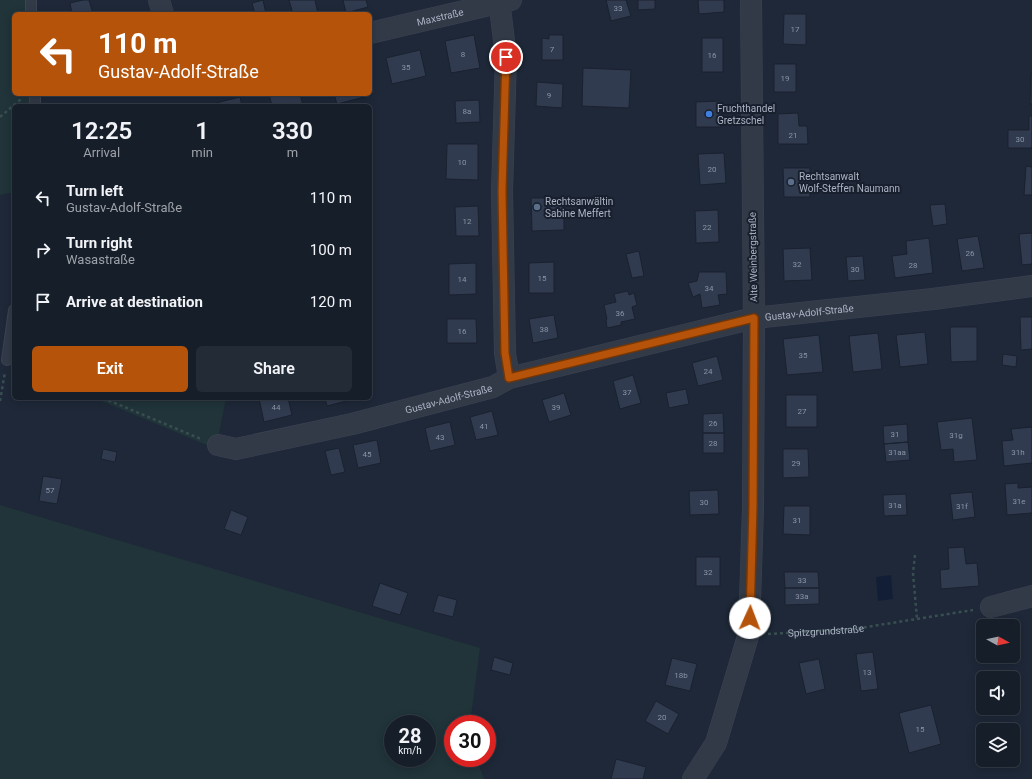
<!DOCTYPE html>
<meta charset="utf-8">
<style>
:root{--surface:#161e2a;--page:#232b36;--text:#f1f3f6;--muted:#9ea2a8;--line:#353c47;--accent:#b45309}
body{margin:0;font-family:Roboto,sans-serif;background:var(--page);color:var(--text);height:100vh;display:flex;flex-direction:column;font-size:15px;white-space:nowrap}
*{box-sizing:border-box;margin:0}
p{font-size:13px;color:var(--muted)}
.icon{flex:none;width:22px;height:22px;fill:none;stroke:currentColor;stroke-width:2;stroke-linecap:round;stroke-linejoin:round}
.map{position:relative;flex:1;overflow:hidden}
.details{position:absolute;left:12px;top:104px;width:360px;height:296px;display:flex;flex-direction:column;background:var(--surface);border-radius:6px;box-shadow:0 2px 10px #0003,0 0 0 1px var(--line)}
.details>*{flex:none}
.banner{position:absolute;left:12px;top:12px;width:360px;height:84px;border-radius:6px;box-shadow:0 2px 10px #0003,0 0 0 1px var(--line);background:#b45309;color:#fff;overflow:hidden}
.needle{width:26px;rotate:98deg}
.fabs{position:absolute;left:976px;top:619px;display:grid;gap:8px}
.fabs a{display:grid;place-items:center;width:44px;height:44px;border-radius:6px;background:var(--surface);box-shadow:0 2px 10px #0003,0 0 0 1px var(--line);font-size:20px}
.speed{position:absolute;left:384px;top:715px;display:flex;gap:8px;font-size:20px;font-weight:700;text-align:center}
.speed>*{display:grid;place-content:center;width:52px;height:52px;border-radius:50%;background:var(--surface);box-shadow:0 2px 10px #0003,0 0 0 1px var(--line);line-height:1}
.speed small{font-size:10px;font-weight:400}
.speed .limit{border:6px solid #d22;background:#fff;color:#111}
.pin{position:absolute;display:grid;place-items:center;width:34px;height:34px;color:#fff;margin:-17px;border:2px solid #fff;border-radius:50%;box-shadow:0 1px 4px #0007}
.me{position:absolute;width:44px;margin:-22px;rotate:2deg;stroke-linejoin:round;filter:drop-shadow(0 0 3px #0008)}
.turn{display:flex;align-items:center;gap:14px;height:84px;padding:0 20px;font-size:18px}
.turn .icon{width:52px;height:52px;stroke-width:2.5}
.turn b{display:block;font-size:28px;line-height:34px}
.eta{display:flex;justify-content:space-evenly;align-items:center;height:68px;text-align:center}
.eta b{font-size:24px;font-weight:600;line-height:28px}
.button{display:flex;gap:8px;margin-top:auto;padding:8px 20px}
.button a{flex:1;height:46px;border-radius:6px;background:var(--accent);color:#fff;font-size:16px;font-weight:600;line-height:46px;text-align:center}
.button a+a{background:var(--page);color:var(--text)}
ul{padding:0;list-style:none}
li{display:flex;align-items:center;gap:12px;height:52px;padding:0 20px}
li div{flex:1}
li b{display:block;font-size:15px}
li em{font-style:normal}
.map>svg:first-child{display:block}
.green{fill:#203439;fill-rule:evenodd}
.water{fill:#121e35}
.building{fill:#303b4f;stroke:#1a212f}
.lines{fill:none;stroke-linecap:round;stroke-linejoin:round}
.service-casing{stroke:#3c4352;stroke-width:12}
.minor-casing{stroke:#3c4352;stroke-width:22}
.path{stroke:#394e51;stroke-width:2.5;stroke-dasharray:3 3;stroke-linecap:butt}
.service{stroke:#323a48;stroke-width:10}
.minor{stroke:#323a48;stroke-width:21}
.route-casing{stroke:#753606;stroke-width:10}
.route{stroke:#b45309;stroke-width:7}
.shop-dot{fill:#3f7fe0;stroke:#181f2d;stroke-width:1.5}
.service-dot{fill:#5c6f8a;stroke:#181f2d;stroke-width:1.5}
.labels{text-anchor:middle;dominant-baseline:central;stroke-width:4;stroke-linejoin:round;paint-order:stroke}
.number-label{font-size:8px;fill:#8b94a6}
.street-label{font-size:10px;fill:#acb4c5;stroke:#181f2d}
.poi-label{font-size:10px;fill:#acb4c5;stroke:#181f2d;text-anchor:start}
</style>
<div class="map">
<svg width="1032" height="779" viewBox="0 0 1032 779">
<rect width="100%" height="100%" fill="#1e2838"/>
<path class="green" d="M 0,0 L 31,0 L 31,14 L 14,14 L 14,94 L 31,94 L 31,106 L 14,106 L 14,192 L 0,195 Z
M 94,398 L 226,398 L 216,449 Z
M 0,505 L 480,648 L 470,724 L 453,724 L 453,758 L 476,758 L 484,779 L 0,779 ZM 393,724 L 427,724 L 427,758 L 393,758 Z"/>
<path class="water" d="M 891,575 L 893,599 L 878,601 L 876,577 Z"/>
<path class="building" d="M 83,0 L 89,0 L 93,14 L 72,14 L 70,3 Z
M 263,0 L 266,14 L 255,14 L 252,3 Z
M 289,0 L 315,0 L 318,14 L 293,14 Z
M 343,0 L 366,0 L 368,7 L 346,13 Z
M 606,0 L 626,0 L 631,16 L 611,21 Z
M 638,0 L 655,0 L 655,9 L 638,10 Z
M 698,0 L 724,0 L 724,12 L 699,14 Z
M 784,14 L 806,14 L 806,45 L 783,44 Z
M 474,35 L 480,68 L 451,73 L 445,41 Z
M 549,35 L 563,35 L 563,60 L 542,60 L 542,38 L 549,39 Z
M 702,38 L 723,38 L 723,72 L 702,72 Z
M 420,50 L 426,76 L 392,84 L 386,58 Z
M 774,64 L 796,64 L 796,92 L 774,92 Z
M 583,68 L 631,70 L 629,108 L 582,106 Z
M 1031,73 L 1032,73 L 1032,104 L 1030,104 Z
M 537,82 L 563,84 L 562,108 L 536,106 Z
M 370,86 L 372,95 L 337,104 L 334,94 L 370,94 Z
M 269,94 L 300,94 L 303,106 L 272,106 Z
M 240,97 L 242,106 L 216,106 L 216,103 Z
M 479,100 L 480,122 L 456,123 L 455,101 Z
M 721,101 L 721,127 L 696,127 L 696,102 Z
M 798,113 L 799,126 L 807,126 L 808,144 L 778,144 L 778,114 Z
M 1029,116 L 1032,116 L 1032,148 L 1008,148 L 1008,130 L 1029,130 Z
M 447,144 L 478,144 L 478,180 L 446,179 Z
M 724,153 L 726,183 L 700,185 L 698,154 Z
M 1026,166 L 1032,167 L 1032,195 L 1024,195 Z
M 783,168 L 810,168 L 810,197 L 784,197 Z
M 531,198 L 549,198 L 549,206 L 564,205 L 564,230 L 532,231 Z
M 945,204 L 947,224 L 933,226 L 930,205 Z
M 478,206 L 479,236 L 456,236 L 455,207 Z
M 718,210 L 719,242 L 696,243 L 695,211 Z
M 1032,233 L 1032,264 L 1022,265 L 1019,234 Z
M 978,236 L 984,268 L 962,271 L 957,239 Z
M 929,238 L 933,273 L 895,278 L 892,256 L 907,254 L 906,241 Z
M 810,248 L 812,280 L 784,281 L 783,249 Z
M 639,251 L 644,276 L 632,278 L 626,254 Z
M 863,256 L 865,280 L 848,281 L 846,257 Z
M 554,262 L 554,293 L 529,293 L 529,263 Z
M 476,263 L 476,294 L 449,295 L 449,264 Z
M 699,272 L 726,272 L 727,294 L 718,295 L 720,305 L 702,308 L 700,294 L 693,297 L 688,283 L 697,281 Z
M 628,291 L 629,295 L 634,293 L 637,305 L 632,307 L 635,319 L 621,322 L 621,325 L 607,328 L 606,320 L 607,319 L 604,305 L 616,302 L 614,294 Z
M 554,315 L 558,338 L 533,343 L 529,319 Z
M 1020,317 L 1032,317 L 1032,349 L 1021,350 Z
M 447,319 L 476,319 L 477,343 L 447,343 Z
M 950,327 L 977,327 L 977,361 L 951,362 Z
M 925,332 L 928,364 L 900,367 L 896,335 Z
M 878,333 L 882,369 L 853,372 L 849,336 Z
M 819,335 L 823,372 L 787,375 L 783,339 Z
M 1003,354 L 1017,356 L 1016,367 L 1002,365 Z
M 717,356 L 723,380 L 698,386 L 692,363 Z
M 633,375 L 641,403 L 620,409 L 613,381 Z
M 686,389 L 689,404 L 669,408 L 666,393 Z
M 564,393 L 571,415 L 549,422 L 542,400 Z
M 786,395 L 817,395 L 817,427 L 786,427 Z
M 259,398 L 288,398 L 292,415 L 264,422 Z
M 325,398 L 354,398 L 354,399 L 327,406 Z
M 492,411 L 498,435 L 476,440 L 470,417 Z
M 723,413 L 724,433 L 703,433 L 703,414 Z
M 972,418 L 977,460 L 954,462 L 953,449 L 941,450 L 937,422 Z
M 450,422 L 455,445 L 430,451 L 425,428 Z
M 907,424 L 908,442 L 884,444 L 883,426 Z
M 1032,427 L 1032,463 L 1004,466 L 1002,441 L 1013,440 L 1011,429 Z
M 703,433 L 724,433 L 724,453 L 703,453 Z
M 377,440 L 381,463 L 358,468 L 353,445 Z
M 908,442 L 910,460 L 886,462 L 884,444 Z
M 339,448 L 345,472 L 331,475 L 325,451 Z
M 103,449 L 117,452 L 115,462 L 101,459 Z
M 783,449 L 808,449 L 809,477 L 783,478 Z
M 43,476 L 62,479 L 57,504 L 39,501 Z
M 1018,483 L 1018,488 L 1032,487 L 1032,513 L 1007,515 L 1005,484 Z
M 718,490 L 719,514 L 690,515 L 689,491 Z
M 972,492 L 975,517 L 953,520 L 950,494 Z
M 906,494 L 907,515 L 884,516 L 883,495 Z
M 784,506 L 810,506 L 810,535 L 783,534 Z
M 231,510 L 248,517 L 241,535 L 224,529 Z
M 964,547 L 966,564 L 977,563 L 979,586 L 941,589 L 940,570 L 949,569 L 948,548 Z
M 696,557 L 720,557 L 720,586 L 696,586 Z
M 784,572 L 818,572 L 819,588 L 785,588 Z
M 380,583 L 408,593 L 400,615 L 372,606 Z
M 785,588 L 819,588 L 819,604 L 785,605 Z
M 438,595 L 457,600 L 453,617 L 433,612 Z
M 873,652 L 878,689 L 861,691 L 856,654 Z
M 494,657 L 513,663 L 510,675 L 491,670 Z
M 672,658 L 697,664 L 690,691 L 665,685 Z
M 819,659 L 825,689 L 806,694 L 799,663 Z
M 656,701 L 679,714 L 668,734 L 645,721 Z
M 931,705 L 941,744 L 909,753 L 899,713 Z
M 616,759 L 646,767 L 643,779 L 611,779 Z"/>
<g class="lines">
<g class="service-casing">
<path id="service" d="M 31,0 L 31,14
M 35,94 L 35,106
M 7,360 L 14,310"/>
</g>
<g class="minor-casing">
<g id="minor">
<path d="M 159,0 L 163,14"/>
<path d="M 499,0 L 506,57 L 502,191 L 505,353 L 509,378"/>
<path id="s2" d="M 370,33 L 511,0"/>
<path id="s3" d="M 218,445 L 236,449 L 352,424 L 493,387 L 509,378 L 754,318 L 933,299 L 1032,286"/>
<path d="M 991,607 L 1032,596"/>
<path d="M 693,779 L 716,743 L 749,633 L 753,507 L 754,318 L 751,0"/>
</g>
</g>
<g class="path">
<path d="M 0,117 L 21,99"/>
<path d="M 103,398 L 201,439"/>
<path d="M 0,401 L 5,372"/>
<path d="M 915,555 L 913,573 L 917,619"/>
<path id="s1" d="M 768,634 L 854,629 L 973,610"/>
</g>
<use href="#service" class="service"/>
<use href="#minor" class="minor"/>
</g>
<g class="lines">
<g class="route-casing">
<path id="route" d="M 506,57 L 502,191 L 505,353 L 509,378 L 754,318 L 753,507 L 750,618"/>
</g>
<use href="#route" class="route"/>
</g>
<circle class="shop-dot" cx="709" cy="114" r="4"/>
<g class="service-dot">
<circle cx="791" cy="182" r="4"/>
<circle cx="537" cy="207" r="4"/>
</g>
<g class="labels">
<g class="number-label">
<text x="618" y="8">33</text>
<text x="795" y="29">17</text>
<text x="552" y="49">7</text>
<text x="463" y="54">8</text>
<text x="712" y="55">16</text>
<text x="406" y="67">35</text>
<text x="785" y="78">19</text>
<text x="549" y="95">9</text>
<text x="467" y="111">8a</text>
<text x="793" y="135">21</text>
<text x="1020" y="139">30</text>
<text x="462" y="162">10</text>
<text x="712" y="169">20</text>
<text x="467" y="221">12</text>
<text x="707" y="227">22</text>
<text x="970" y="253">26</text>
<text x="797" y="264">32</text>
<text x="913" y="265">28</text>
<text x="855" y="269">30</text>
<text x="542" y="278">15</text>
<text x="462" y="279">14</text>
<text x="709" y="288">34</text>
<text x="620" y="313">36</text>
<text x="544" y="329">38</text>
<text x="462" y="331">16</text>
<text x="803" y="355">35</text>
<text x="708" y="371">24</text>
<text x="627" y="392">37</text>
<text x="276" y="407">44</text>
<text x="556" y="407">39</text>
<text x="802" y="411">27</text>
<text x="713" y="423">26</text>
<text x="484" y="426">41</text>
<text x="895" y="434">31</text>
<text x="956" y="435">31g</text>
<text x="440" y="437">43</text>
<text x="713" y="443">28</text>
<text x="897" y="452">31aa</text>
<text x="1018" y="452">31h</text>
<text x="367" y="454">45</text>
<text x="796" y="463">29</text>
<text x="50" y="490">57</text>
<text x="1019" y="501">31e</text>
<text x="704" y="502">30</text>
<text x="895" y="505">31a</text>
<text x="962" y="506">31f</text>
<text x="797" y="520">31</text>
<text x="708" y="572">32</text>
<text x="802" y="580">33</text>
<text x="802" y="596">33a</text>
<text x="867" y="672">13</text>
<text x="681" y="675">18b</text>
<text x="662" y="717">20</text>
<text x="920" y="729">15</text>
</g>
<g class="street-label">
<text stroke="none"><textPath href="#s2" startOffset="72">Maxstraße</textPath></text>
<text transform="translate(753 257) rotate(-91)">Alte Weinbergstraße</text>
<text stroke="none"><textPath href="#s3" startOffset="609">Gustav-Adolf-Straße</textPath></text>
<text stroke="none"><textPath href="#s3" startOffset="237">Gustav-Adolf-Straße</textPath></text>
<text stroke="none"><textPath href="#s1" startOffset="58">Spitzgrundstraße</textPath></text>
</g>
<g class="poi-label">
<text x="717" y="108">Fruchthandel<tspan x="717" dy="12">Gretzschel</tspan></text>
<text x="799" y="176">Rechtsanwalt<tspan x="799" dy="12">Wolf-Steffen Naumann</tspan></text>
<text x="545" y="201">Rechtsanwältin<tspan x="545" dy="12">Sabine Meffert</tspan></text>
</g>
</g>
</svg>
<div class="fabs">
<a><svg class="needle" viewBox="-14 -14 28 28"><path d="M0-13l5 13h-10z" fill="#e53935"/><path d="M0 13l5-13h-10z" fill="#9ea2a8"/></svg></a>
<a><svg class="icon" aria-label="sound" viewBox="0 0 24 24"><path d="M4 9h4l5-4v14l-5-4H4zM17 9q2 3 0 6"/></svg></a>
<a><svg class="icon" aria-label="layers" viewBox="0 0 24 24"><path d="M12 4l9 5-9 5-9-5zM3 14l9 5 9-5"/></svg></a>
</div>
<div class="speed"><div>28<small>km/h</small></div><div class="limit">30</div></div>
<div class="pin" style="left:506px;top:57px;background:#d93025"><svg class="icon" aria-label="arrive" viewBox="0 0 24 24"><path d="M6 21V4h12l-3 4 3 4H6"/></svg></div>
<svg class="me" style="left:750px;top:618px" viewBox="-20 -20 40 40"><circle r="19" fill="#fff"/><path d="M0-13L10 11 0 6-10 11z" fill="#b45309"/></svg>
<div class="banner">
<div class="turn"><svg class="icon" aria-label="left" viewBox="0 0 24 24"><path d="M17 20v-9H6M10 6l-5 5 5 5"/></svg><div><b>110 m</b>Gustav-Adolf-Straße</div></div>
</div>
<section class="details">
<div class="eta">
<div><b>12:25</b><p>Arrival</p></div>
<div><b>1</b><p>min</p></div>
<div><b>330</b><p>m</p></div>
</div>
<ul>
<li><svg class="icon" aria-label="left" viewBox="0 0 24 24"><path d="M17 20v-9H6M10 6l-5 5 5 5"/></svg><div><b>Turn left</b><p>Gustav-Adolf-Straße</p></div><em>110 m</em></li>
<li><svg class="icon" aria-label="right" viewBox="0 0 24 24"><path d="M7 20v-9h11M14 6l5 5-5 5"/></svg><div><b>Turn right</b><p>Wasastraße</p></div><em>100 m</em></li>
<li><svg class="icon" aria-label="arrive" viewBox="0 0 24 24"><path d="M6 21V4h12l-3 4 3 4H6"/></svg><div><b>Arrive at destination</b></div><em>120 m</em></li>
</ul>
<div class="button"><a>Exit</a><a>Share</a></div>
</section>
</div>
